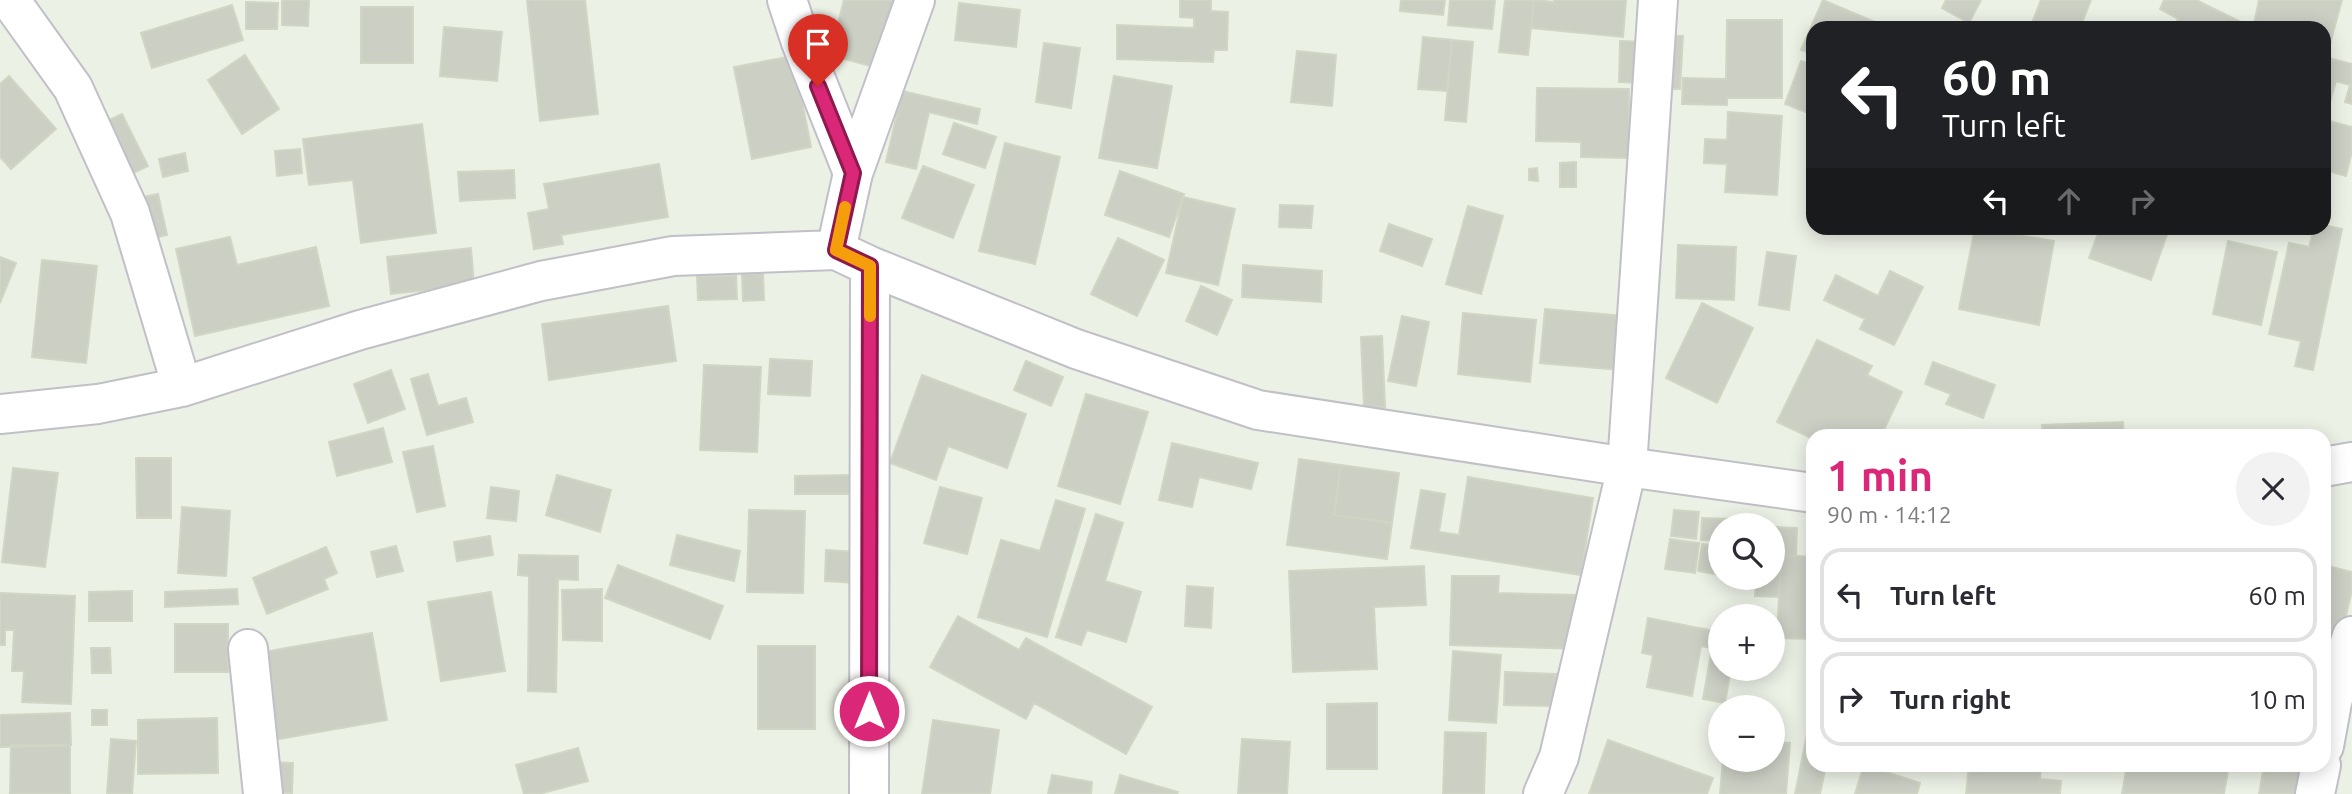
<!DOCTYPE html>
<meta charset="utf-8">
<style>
:root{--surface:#fff;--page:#f2f2f3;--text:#2b2b33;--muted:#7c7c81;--line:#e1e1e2;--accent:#db2777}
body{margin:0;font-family:Ubuntu,sans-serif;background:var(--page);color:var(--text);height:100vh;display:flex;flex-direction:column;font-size:26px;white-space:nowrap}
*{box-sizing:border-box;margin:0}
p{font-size:23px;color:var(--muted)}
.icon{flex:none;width:38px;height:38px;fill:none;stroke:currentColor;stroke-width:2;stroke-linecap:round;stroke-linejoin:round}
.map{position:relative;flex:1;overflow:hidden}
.drawer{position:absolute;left:1806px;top:429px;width:525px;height:343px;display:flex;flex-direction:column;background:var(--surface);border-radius:21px;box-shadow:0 4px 18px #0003}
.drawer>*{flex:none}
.banner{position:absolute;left:1806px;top:21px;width:525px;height:214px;border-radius:21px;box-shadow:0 4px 18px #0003;background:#202124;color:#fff;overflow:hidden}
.buttons{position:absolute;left:1708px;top:513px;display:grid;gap:14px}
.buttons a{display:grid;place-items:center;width:77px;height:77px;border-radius:50%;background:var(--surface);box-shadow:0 4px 18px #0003;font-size:35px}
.pin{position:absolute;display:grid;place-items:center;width:60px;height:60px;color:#fff;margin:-72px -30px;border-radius:50% 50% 50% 0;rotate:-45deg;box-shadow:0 0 7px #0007}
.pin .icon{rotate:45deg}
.me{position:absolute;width:77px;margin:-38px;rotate:0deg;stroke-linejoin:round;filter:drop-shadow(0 0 5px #0008)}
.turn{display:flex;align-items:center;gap:24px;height:147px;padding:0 21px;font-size:32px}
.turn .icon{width:91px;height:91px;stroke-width:2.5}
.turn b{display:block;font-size:49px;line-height:60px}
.lanes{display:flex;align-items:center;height:66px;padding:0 21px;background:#0003;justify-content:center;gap:35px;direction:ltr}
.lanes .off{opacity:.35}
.round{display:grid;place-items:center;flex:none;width:74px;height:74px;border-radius:37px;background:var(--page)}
.headline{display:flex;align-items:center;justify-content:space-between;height:119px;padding:0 21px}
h1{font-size:42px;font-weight:600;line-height:52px;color:var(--accent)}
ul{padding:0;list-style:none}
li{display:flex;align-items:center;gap:21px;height:94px;margin:0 14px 10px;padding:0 7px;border:4px solid var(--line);border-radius:21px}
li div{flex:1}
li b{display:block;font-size:26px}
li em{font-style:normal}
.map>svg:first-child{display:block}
.building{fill:#cbcfc4;stroke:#d0d6c3;stroke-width:2}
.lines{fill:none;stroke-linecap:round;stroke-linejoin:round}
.minor-casing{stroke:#c1bfc7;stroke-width:42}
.minor{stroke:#fff;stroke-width:38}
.route-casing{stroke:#8e194d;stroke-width:18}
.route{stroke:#db2777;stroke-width:12}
.slow{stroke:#f59e0b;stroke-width:12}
</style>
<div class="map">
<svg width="2352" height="794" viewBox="0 0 2352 794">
<rect width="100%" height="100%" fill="#ecf1e6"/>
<path class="building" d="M 282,0 L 309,0 L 308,26 L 282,25 Z
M 527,0 L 585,0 L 598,114 L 540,121 Z
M 844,0 L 896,0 L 878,68 L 830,55 Z
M 1180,0 L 1211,0 L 1211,11 L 1228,12 L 1227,50 L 1214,50 L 1213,62 L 1117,59 L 1117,25 L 1194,28 L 1194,18 L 1180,17 Z
M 1401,0 L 1445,0 L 1443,15 L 1400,11 Z
M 1450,0 L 1495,0 L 1492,29 L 1448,25 Z
M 1505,0 L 1534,0 L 1528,55 L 1499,52 Z
M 1534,0 L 1554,2 L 1554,0 L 1626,0 L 1623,37 L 1531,28 Z
M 1823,0 L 1889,28 L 1813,28 L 1813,54 L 1801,50 Z
M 1946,0 L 1981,0 L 1969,23 L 1942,8 Z
M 2041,0 L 2091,0 L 2080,28 L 2030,28 Z
M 2164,0 L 2196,0 L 2241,22 L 2238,28 L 2173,28 L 2178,19 L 2160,9 Z
M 2259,0 L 2342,0 L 2330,44 L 2324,42 L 2324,28 L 2268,28 L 2254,24 Z
M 246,2 L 278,3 L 277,29 L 246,29 Z
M 959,3 L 1020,10 L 1016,47 L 955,40 Z
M 232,5 L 243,40 L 152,68 L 141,33 Z
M 361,7 L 413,7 L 413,63 L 361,63 Z
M 1727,20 L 1782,20 L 1782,98 L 1727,98 L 1727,105 L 1682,104 L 1683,78 L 1726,79 Z
M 444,27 L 502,32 L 497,81 L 440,76 Z
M 1656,35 L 1683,36 L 1680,89 L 1654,88 Z
M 1423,37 L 1452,40 L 1447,91 L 1418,89 Z
M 1452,40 L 1473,42 L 1466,122 L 1445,120 Z
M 1620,41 L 1645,42 L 1644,83 L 1619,82 Z
M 1044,43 L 1080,48 L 1071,108 L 1036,102 Z
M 1297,51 L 1336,55 L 1332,106 L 1291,102 Z
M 245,55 L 279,109 L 242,134 L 208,80 Z
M 793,56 L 811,147 L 752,159 L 734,67 Z
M 2324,57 L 2352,64 L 2352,104 L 2345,102 L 2350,85 L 2336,81 L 2325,120 L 2352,127 L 2352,151 L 2346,176 L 2324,170 Z
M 1801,61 L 1813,65 L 1813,100 L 1808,113 L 1785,104 Z
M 9,76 L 56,129 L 11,169 L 0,157 L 0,84 Z
M 1114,76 L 1172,86 L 1157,168 L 1099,158 Z
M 1537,88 L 1629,89 L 1629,158 L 1581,157 L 1581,142 L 1536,141 Z
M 902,91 L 980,109 L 977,124 L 929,112 L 916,169 L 886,162 Z
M 1728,112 L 1782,116 L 1777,195 L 1725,192 L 1727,164 L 1704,163 L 1705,139 L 1727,140 Z
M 122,114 L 148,166 L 121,179 L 96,126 Z
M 954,123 L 996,137 L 985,168 L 943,154 Z
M 422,124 L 436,233 L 361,243 L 353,180 L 309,185 L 303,139 Z
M 1005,143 L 1060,157 L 1035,264 L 979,251 Z
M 300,149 L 302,173 L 277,176 L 275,151 Z
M 185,153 L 188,171 L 163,177 L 159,159 Z
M 1576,162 L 1576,187 L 1560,187 L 1560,163 Z
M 659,164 L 668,217 L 561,235 L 563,244 L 534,249 L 528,213 L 549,209 L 544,184 Z
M 923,166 L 974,185 L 953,238 L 902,218 Z
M 1537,168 L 1538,181 L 1529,180 L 1529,169 Z
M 514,170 L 515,198 L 460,201 L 458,172 Z
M 1120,171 L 1184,194 L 1169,237 L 1105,215 Z
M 158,194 L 167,235 L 132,242 L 123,201 Z
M 1183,197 L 1235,209 L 1218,285 L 1166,273 Z
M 1280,205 L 1313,206 L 1311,228 L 1279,227 Z
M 1468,206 L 1503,216 L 1481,294 L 1446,284 Z
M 1389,224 L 1432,239 L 1422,266 L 1380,251 Z
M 2324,225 L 2342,229 L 2313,370 L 2295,366 L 2301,341 L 2269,334 L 2289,243 L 2309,247 L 2314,228 L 2324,228 Z
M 1975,228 L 2054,241 L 2039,325 L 1959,309 Z
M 2100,228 L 2169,229 L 2151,280 L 2089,258 Z
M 230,237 L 237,265 L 316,247 L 329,306 L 195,336 L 176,249 Z
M 1118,238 L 1164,260 L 1137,316 L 1091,294 Z
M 2228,241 L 2277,252 L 2261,325 L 2213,314 Z
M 1678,245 L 1736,247 L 1734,300 L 1676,298 Z
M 471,248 L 474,285 L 391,294 L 387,257 Z
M 1767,252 L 1796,256 L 1789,310 L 1759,305 Z
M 0,257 L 16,263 L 0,303 Z
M 42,260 L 97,266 L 86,363 L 32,357 Z
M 1243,265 L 1322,271 L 1321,302 L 1242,297 Z
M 1890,271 L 1923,287 L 1894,345 L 1860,329 L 1865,319 L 1824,300 L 1836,275 L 1878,296 Z
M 763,273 L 764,300 L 743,301 L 742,274 Z
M 697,276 L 736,276 L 737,299 L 698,300 Z
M 1201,286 L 1232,300 L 1217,335 L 1186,321 Z
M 1702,303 L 1753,328 L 1717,403 L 1666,378 Z
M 668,306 L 676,361 L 549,380 L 542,324 Z
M 1545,309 L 1624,316 L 1620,370 L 1540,363 Z
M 1463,313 L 1536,320 L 1530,382 L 1458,374 Z
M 1402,316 L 1429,322 L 1416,386 L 1388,381 Z
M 1382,336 L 1385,407 L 1364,408 L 1361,337 Z
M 1817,340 L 1872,366 L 1867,375 L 1902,392 L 1881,436 L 1844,436 L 1839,433 L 1838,436 L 1813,436 L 1813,439 L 1777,422 Z
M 770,359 L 812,361 L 810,396 L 768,394 Z
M 1026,361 L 1063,377 L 1051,406 L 1014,390 Z
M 1933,362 L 1995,385 L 1983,418 L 1946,404 L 1951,394 L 1925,384 Z
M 704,365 L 761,367 L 757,452 L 700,450 Z
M 391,370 L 405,409 L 368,423 L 354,384 Z
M 428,374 L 438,406 L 466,398 L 473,422 L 427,435 L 411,379 Z
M 922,375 L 1026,414 L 1007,468 L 948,446 L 936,480 L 890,463 Z
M 1086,394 L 1148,412 L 1120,504 L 1058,486 Z
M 2123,422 L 2124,436 L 2042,436 L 2042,425 Z
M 383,428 L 392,462 L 337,476 L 329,442 Z
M 1172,443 L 1258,463 L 1251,489 L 1199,477 L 1192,507 L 1159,500 Z
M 433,446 L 445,506 L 417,512 L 403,452 Z
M 136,458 L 171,458 L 171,518 L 137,518 Z
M 1299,459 L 1341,465 L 1334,515 L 1392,523 L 1387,559 L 1287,545 Z
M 1341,465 L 1399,473 L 1392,523 L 1334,515 Z
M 13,468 L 58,473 L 45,567 L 2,562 Z
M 557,475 L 611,490 L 600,532 L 546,515 Z
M 854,475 L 854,494 L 795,494 L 795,476 Z
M 1468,477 L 1593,498 L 1581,575 L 1411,548 L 1421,490 L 1445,494 L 1439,532 L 1459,535 Z
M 491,487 L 519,491 L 516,521 L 487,518 Z
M 940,487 L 982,498 L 967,554 L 924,543 Z
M 1056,500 L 1085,509 L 1047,637 L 978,617 L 1001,540 L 1040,551 Z
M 182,507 L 230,511 L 226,576 L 178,573 Z
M 749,510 L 805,511 L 803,593 L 747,592 Z
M 1674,510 L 1699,512 L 1696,539 L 1671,536 Z
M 1096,514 L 1123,523 L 1105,581 L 1141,592 L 1126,642 L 1087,630 L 1081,645 L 1056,637 Z
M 1702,518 L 1732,519 L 1731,525 L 1720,525 L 1720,541 L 1701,540 Z
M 1773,527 L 1797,528 L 1796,556 L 1773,555 Z
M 677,535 L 740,551 L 734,581 L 670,565 Z
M 490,536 L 493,555 L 457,561 L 454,542 Z
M 1670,539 L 1699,543 L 1695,573 L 1665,569 Z
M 1702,544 L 1720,546 L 1720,575 L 1698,571 Z
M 396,546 L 403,571 L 377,577 L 371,552 Z
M 326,547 L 337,573 L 324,579 L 328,589 L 267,614 L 253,578 Z
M 826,550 L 857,552 L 856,583 L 825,581 Z
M 519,555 L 578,556 L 578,580 L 558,579 L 556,692 L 528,691 L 529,576 L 518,575 Z
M 1773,555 L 1781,555 L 1779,597 L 1755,596 L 1756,578 L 1773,578 Z
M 1781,555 L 1813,557 L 1812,639 L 1777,638 Z
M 618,565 L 723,606 L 710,639 L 605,598 Z
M 2324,565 L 2352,572 L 2352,590 L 2334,667 L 2324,664 Z
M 1424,566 L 1426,605 L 1374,607 L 1377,669 L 1293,672 L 1289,571 Z
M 1452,576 L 1499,576 L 1498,593 L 1581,595 L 1579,649 L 1450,645 Z
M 1187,586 L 1213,588 L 1211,628 L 1185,626 Z
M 237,589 L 238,604 L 165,607 L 165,592 Z
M 602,589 L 602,641 L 563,640 L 562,590 Z
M 132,591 L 132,621 L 89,621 L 89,592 Z
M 491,592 L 505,671 L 441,681 L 428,602 Z
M 0,593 L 75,596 L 71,704 L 22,702 L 24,671 L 12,671 L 14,630 L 5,630 L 5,645 L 0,645 Z
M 958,616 L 1019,650 L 1026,638 L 1152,707 L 1126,754 L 1034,703 L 1026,719 L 930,667 Z
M 1648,618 L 1720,632 L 1720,668 L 1731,668 L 1725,703 L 1703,699 L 1712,648 L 1701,646 L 1692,696 L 1647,687 L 1653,655 L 1642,653 Z
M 175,624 L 228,624 L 228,672 L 175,672 Z
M 372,633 L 387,720 L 273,740 L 258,653 Z
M 758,646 L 815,646 L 815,729 L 758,729 Z
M 91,648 L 110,648 L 111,673 L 92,673 Z
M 1453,651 L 1501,655 L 1496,723 L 1449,720 Z
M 1505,672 L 1556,674 L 1555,706 L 1504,705 Z
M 1377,703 L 1377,769 L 1327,769 L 1327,704 Z
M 92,710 L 107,710 L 107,725 L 92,725 Z
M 70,713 L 71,745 L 0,747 L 0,715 Z
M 217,718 L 218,773 L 138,774 L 138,720 Z
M 933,720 L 999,730 L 990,794 L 922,794 Z
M 1809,725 L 1812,725 L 1806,757 L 1813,759 L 1813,765 L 1826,765 L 1820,794 L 1795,794 Z
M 1445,732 L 1486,733 L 1484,794 L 1443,794 Z
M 111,739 L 136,741 L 132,794 L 107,794 Z
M 1242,739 L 1290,742 L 1287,794 L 1238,794 Z
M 1608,740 L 1713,778 L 1707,794 L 1589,794 Z
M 1773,742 L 1790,743 L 1786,794 L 1720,794 L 1723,760 L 1773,760 Z
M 11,745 L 70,746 L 70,794 L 10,794 Z
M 578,748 L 588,781 L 539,794 L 524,794 L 516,765 Z
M 249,761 L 293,763 L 292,793 L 248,791 Z
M 1864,765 L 1920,783 L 1917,794 L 1855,794 Z
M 1969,765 L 2041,765 L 2040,779 L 2061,781 L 2060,794 L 1966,794 Z
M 2127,765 L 2229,765 L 2224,794 L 2122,794 Z
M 2264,765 L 2309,765 L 2305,794 L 2259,794 Z
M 1052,775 L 1092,782 L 1091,794 L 1048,794 Z
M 1120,775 L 1178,792 L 1177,794 L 1115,794 Z"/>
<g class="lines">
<g class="minor-casing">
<path id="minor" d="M 10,0 L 73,88 L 130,213 L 182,387
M 787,0 L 801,42 L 853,173 L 836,250
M 853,173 L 915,0
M 0,414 L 98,404 L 182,387 L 360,330 L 541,281 L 673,256 L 836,250 L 870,266 L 1076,349 L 1258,410 L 1627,467 L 1813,493
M 2324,467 L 2352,462
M 248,649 L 263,794
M 2324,746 L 2332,702 L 2352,636
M 869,794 L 870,266
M 1543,794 L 1559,757 L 1627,467 L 1658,0
M 2315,794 L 2321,765"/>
</g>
<use href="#minor" class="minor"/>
</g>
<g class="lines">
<g class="route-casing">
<path id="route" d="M 818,86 L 853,173 L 836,250 L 870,266 L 869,711"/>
</g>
<use href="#route" class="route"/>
<path class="slow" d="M 845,207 L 836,250 L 870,266 L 870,316"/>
</g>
</svg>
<div class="buttons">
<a><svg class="icon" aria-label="search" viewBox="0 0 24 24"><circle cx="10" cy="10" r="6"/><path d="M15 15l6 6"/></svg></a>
<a>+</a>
<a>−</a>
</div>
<div class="pin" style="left:818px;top:86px;background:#d93025"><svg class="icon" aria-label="arrive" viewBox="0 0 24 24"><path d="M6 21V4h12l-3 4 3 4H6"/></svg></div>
<svg class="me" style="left:869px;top:711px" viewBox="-20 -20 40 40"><circle r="17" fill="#db2777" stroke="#fff" stroke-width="3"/><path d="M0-11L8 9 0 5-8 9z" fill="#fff"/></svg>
<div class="banner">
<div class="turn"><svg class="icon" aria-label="left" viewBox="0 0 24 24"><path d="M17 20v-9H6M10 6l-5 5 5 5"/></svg><div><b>60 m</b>Turn left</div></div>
<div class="lanes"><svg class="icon" aria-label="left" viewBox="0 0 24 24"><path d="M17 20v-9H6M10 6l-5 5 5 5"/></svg><svg class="icon off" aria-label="ahead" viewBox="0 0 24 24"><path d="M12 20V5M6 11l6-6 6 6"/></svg><svg class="icon off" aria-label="right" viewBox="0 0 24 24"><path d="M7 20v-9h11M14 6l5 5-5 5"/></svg></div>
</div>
<section class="drawer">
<div class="headline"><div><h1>1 min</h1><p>90 m · 14:12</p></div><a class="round"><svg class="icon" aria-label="close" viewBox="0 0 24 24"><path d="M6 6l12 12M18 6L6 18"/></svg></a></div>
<ul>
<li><svg class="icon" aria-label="left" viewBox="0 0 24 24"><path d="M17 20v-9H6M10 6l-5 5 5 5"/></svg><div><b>Turn left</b></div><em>60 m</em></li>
<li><svg class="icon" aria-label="right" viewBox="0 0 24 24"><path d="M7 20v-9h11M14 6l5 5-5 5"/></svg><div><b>Turn right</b></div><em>10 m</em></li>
</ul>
</section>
</div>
